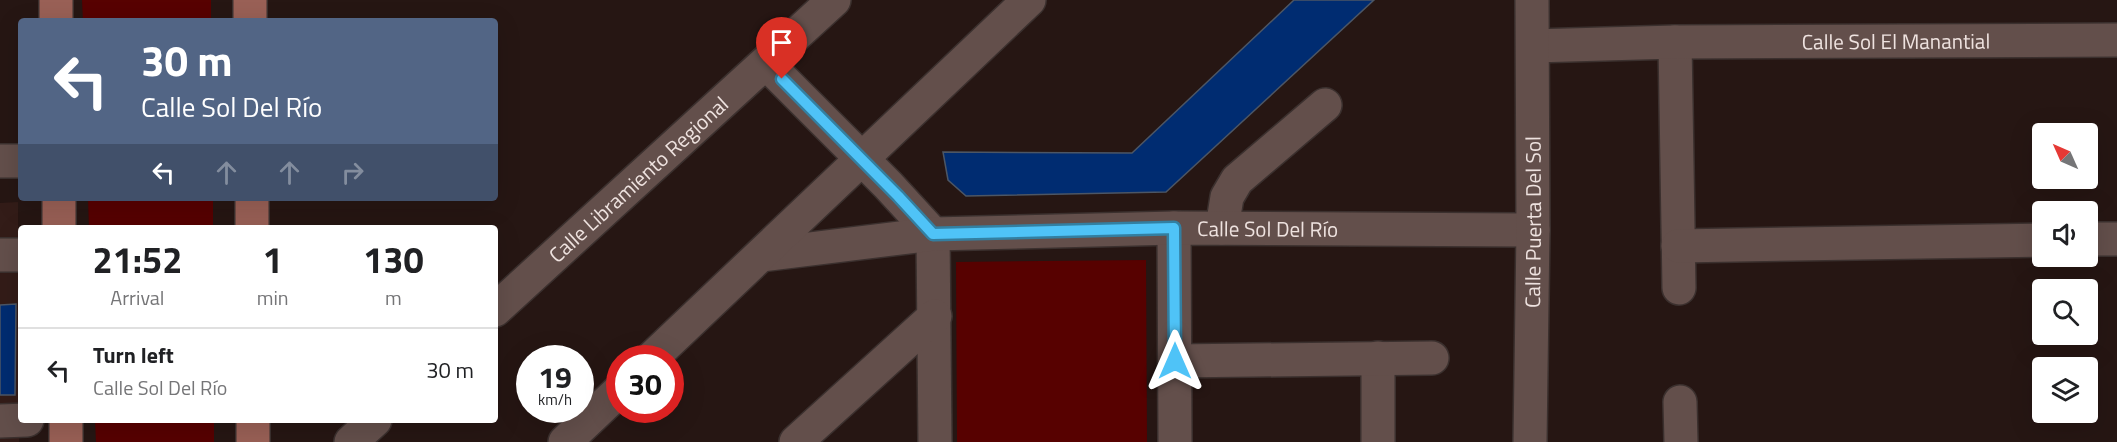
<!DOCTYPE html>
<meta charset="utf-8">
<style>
:root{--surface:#fff;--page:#f2f2f2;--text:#202124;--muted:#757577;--line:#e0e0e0}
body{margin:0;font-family:"Titillium Web",sans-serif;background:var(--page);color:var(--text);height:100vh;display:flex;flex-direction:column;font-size:22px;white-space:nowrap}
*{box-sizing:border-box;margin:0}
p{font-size:20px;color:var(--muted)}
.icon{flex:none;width:33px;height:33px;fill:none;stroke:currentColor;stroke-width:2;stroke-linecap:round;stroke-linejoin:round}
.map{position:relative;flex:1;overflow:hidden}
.drawer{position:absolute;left:18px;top:225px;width:480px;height:198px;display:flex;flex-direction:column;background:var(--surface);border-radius:6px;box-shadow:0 6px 24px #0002}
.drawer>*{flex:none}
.top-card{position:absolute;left:18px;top:18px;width:480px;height:183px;border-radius:6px;box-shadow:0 6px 24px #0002;background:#526585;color:#fff;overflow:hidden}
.needle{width:39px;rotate:315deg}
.buttons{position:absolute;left:2032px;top:123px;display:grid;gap:12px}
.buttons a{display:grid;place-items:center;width:66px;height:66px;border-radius:6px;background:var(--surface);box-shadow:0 6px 24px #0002;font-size:30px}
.speed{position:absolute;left:516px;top:345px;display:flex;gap:12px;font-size:30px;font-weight:700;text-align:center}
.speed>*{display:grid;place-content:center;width:78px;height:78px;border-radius:50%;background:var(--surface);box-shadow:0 6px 24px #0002;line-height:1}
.speed small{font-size:15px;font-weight:400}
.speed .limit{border:9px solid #d22;background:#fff;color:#111}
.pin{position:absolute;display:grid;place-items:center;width:51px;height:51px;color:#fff;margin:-62px -26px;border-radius:50% 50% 50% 0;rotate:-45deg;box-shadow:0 0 6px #0007}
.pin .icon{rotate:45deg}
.me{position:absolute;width:66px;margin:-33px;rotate:0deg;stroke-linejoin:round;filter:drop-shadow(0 0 4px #0008)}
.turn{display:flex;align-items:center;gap:21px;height:126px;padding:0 24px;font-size:27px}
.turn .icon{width:78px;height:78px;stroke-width:2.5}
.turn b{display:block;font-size:42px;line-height:51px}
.lanes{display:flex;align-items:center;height:57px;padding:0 24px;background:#0003;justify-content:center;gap:30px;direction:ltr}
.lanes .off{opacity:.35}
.eta{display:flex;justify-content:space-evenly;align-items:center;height:102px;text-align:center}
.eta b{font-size:36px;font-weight:700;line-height:42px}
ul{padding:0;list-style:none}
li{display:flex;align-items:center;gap:18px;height:84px;padding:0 24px;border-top:2px solid var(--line)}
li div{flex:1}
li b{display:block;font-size:22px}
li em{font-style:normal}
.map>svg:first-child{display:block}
.built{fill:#331c18}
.green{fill:#570100}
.building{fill:#002c71;stroke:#4c5665;stroke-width:1.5}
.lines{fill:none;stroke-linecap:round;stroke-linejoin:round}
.minor-casing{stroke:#3b302e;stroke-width:36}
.major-casing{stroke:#3b302e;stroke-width:36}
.minor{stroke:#634f4b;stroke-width:33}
.major{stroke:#996056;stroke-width:33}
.route-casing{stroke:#337fa1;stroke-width:15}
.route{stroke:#4fc3f7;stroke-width:10}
.labels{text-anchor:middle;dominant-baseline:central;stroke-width:5;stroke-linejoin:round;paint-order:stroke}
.street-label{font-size:21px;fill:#eee2df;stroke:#261613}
</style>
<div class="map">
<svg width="2117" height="442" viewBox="0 0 2117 442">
<rect width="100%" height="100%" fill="#261613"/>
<path class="built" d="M 18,202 L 19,442 L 0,442 L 0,203 Z"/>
<path class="green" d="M 82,0 L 211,0 L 211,21 L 83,21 Z
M 88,198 L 213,198 L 213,228 L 89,228 Z
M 1146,260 L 1147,442 L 957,442 L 956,262 Z
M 95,420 L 214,420 L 214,442 L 96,442 Z"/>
<path class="building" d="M 1294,0 L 1374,0 L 1166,192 L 966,196 L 948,180 L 943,152 L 1132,153 Z
M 16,304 L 15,395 L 0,395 L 0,305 Z"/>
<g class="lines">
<g class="minor-casing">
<g id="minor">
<path d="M 1675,42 L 1679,288"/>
<path id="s1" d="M 1533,46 L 1675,42 L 2117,40"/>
<path d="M 766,63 L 888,185 L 933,234"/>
<path d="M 0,161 L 21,161"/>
<path d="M 1174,228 L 1175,442"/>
<path d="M 1222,228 L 1227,197 L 1237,180 L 1325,105"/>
<path d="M 933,234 L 935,442"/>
<path d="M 2088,239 L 2117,239"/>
<path d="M 1678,246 L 2043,240"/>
<path d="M 0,255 L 21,255"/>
<path id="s2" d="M 761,255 L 933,234 L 1174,228 L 1533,230"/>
<path id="s3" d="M 495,310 L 834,0"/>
<path d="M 652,358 L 1029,0"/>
<path d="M 1378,358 L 1378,442"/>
<path d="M 1175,361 L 1432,358"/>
<path d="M 1680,402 L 1681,442"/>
<path d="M 0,421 L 27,420"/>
<path d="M 351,442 L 375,420"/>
<path d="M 565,442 L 620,390"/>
<path d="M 796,442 L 935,316"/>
<path id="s4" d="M 1530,442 L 1533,230 L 1532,0"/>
</g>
</g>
<g class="major-casing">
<path id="major" d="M 56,0 L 56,21
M 250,0 L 250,21
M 59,198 L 59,228
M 252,198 L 252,228
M 253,420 L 253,442
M 66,442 L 66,420"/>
</g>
<use href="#minor" class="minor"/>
<use href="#major" class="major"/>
</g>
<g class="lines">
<g class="route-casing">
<path id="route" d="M 782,79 L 898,196 L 933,234 L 1174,228 L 1175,361"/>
</g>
<use href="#route" class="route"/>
</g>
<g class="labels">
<g class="street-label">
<text stroke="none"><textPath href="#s1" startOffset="363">Calle Sol El Manantial</textPath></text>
<text stroke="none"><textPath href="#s3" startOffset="194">Calle Libramiento Regional</textPath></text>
<text stroke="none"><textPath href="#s4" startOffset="220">Calle Puerta Del Sol</textPath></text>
<text stroke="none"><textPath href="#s2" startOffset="508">Calle Sol Del Río</textPath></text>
</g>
</g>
</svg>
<div class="buttons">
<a><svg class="needle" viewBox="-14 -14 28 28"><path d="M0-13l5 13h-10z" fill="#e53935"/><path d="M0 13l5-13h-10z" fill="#757577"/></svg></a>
<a><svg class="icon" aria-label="sound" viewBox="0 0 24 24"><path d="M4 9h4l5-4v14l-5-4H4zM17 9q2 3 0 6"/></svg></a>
<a><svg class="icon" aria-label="search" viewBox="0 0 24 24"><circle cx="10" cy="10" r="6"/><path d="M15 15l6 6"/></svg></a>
<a><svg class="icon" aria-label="layers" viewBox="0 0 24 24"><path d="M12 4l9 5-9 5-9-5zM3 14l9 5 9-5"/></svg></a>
</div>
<div class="speed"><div>19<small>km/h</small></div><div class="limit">30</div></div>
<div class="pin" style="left:782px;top:79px;background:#d93025"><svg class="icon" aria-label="arrive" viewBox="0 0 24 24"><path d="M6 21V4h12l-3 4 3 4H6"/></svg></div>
<svg class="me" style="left:1175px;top:361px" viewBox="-20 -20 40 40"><path d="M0-17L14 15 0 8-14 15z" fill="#4fc3f7" stroke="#fff" stroke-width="4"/></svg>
<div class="top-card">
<div class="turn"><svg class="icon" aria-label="left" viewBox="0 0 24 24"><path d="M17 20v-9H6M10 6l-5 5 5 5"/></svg><div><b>30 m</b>Calle Sol Del Río</div></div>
<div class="lanes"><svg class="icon" aria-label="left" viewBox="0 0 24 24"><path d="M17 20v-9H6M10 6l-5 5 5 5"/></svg><svg class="icon off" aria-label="ahead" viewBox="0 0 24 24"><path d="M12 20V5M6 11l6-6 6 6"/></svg><svg class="icon off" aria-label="ahead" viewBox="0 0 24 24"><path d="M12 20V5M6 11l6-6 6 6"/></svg><svg class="icon off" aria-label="right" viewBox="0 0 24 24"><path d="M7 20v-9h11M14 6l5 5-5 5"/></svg></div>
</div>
<section class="drawer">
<div class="eta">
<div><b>21:52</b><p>Arrival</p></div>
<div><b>1</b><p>min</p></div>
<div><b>130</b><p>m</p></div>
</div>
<ul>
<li><svg class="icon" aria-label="left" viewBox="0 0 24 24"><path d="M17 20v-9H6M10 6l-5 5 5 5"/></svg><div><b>Turn left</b><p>Calle Sol Del Río</p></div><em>30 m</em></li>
</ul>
</section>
</div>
